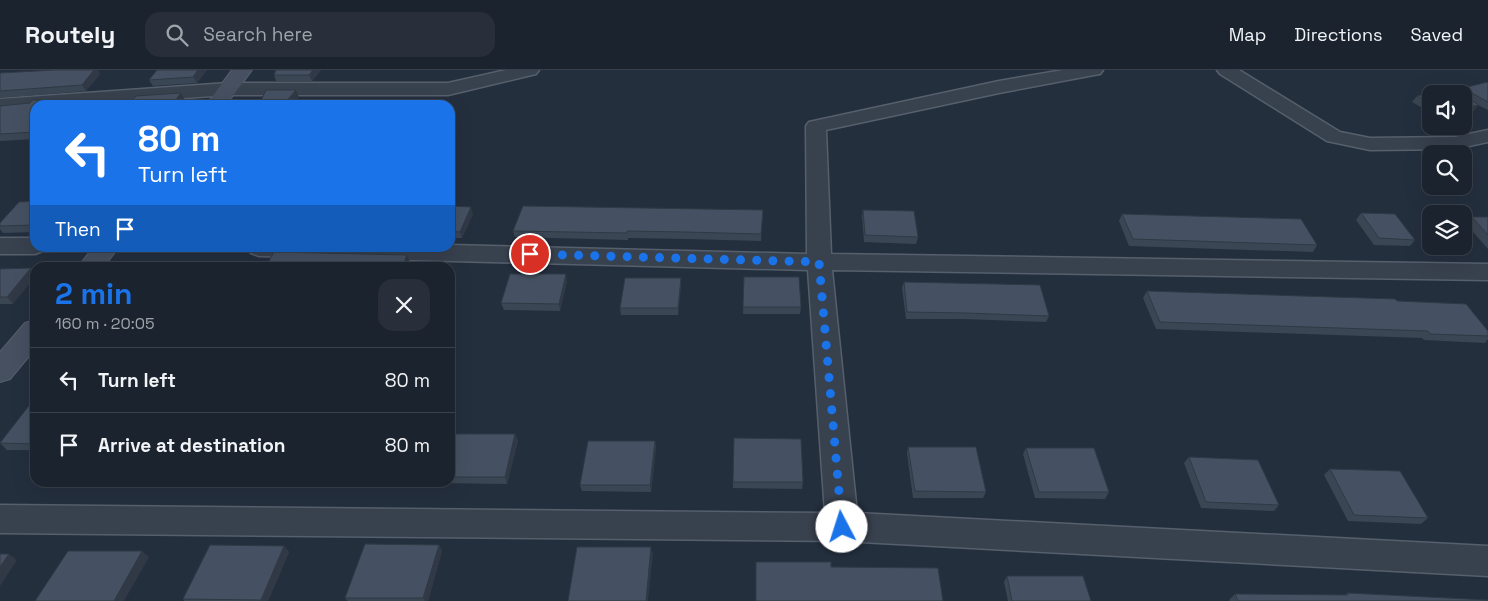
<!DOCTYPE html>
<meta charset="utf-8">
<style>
:root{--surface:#1b232e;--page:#282f3a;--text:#f1f3f6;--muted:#a0a4aa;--line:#39404a;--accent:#1a73e8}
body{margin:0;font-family:"Space Grotesk",sans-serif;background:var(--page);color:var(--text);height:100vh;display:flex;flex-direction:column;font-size:19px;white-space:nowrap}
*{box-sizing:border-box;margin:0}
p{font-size:16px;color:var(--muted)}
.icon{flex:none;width:28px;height:28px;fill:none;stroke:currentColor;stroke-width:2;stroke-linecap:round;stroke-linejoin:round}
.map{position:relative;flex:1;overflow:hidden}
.panel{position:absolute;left:30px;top:192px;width:425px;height:225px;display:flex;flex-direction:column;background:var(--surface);border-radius:15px;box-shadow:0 5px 20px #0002,0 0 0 1px var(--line)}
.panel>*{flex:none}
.guide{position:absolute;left:30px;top:30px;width:425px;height:152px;border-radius:15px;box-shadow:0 5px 20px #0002,0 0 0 1px var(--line);background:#1a73e8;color:#fff;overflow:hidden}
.tools{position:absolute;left:1422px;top:15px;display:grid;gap:10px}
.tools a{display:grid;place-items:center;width:50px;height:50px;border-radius:10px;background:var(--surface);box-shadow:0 5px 20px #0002,0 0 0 1px var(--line);font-size:25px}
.pin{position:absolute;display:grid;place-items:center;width:42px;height:42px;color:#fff;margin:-21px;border:2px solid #fff;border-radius:50%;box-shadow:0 1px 5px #0007}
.me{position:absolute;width:55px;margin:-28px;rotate:355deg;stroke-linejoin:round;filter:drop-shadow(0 0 4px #0008)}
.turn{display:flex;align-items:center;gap:18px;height:105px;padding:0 25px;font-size:22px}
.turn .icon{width:65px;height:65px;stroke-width:2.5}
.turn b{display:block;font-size:35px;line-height:42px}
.then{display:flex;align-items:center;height:48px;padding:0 25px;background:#0003;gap:10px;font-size:19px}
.round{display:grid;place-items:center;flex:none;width:52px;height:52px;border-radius:15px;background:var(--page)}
.head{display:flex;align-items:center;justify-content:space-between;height:85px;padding:0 25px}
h1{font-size:30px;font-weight:700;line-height:38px;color:var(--accent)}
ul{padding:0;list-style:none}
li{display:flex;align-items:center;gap:15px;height:65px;padding:0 25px;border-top:1px solid var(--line)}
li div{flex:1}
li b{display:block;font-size:19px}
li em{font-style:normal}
header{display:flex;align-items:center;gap:30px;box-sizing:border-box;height:70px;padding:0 25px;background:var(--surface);border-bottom:1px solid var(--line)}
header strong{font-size:24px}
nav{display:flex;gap:28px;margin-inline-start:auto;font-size:18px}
.search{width:350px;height:45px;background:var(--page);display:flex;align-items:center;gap:12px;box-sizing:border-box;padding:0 18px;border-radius:15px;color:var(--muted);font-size:19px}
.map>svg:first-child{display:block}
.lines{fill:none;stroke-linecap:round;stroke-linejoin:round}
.street-casing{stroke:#565f6c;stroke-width:3}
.secondary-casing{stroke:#565f6c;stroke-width:2}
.street{fill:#38414e;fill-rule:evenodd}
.secondary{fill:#465061;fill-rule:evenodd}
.wall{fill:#3b4654}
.shaded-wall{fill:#303945}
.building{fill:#455162;stroke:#303945}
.route{stroke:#1a73e8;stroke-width:9;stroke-dasharray:0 16.2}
</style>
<header>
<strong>Routely</strong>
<div class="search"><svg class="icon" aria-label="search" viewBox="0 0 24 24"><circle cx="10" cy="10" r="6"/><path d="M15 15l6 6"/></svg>Search here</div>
<nav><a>Map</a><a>Directions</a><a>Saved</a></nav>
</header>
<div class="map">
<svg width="1488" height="531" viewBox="0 0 1488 531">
<rect width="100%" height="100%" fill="#242f3e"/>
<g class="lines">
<g class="street-casing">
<path id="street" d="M 506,0 L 539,0 L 536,4 L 448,25 L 228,25 L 81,35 L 35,35 L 35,38 L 0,41 L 0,29 L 228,13 L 448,13 Z
M 1063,0 L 1103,0 L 1100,4 L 1094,5 L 999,23 L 826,60 L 831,184 L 1488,194 L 1488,210 L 832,200 L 857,443 L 1488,476 L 1488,506 L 842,471 L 0,463 L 0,435 L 825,443 L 808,200 L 259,186 L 251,183 L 247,178 L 450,178 L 450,175 L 807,184 L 806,56 L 809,52 L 999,11 Z
M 1217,0 L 1239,0 L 1340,62 L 1370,68 L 1455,67 L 1488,60 L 1488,72 L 1455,79 L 1370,80 L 1327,71 L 1220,4 Z
M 0,168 L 35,168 L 35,178 L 46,178 L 43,181 L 35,184 L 0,184 Z"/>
</g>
<g class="secondary-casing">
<path id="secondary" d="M 232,0 L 252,0 L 226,35 L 206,35 Z
M 93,178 L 118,178 L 103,198 L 77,198 Z
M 35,250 L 35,279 L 10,309 L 0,312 L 0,282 L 25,253 Z"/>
</g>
<use href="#street" class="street"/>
<use href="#secondary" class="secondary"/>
</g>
<path class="wall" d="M 55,0 L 98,0 L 100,4 L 86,21 L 0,28 L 0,3 Z
M 207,0 L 197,13 L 153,16 L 149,10 Z
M 276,0 L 321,0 L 312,11 L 276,11 L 274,5 Z
M 1488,12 L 1488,40 L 1478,35 L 1474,41 L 1464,44 L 1464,24 L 1431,24 L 1431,43 L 1412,32 L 1417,26 L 1449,18 L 1458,23 L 1463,18 Z
M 35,35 L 35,69 L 0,71 L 0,36 Z
M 35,131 L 35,162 L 3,163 L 0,159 L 0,153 Z
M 450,136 L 473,144 L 462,168 L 450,168 Z
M 763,140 L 761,171 L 687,169 L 628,168 L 628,170 L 515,167 L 513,161 Z
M 863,140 L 918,167 L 916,174 L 864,172 L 862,146 Z
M 1361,143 L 1415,170 L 1410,176 L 1374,175 L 1356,150 Z
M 1122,144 L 1317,175 L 1313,182 L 1129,176 L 1119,151 Z
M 1472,147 L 1488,147 L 1488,179 L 1466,154 Z
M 0,199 L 13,234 L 0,234 Z
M 744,207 L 801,237 L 800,244 L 743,244 Z
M 567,211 L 560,241 L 504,240 L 501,233 Z
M 904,212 L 1049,246 L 1046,252 L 964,249 L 906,249 L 902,218 Z
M 681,215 L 678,245 L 621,245 L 620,238 Z
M 1147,221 L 1397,231 L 1488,261 L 1488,269 L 1485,273 L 1424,270 L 1422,268 L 1156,259 L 1143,228 Z
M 35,333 L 35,380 L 7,380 L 0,373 Z
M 450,364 L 515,364 L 518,371 L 507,414 L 439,413 L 438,412 L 450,412 Z
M 655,371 L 656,378 L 651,422 L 582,421 L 580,415 Z
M 908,377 L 986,422 L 983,428 L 913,428 L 907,383 Z
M 1026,378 L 1109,422 L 1105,429 L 1035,428 L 1023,384 Z
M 1189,387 L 1279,435 L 1274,441 L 1201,438 L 1184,393 Z
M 1330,399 L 1428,448 L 1421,454 L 1348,451 L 1324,405 Z
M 733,412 L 803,412 L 802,419 L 733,418 Z
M 439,475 L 442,481 L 428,531 L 348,531 L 345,528 Z
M 284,476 L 289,482 L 268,531 L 184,531 L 183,529 Z
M 1007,506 L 1091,531 L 1008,531 L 1004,512 Z
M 1347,523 L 1488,531 L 1230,531 L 1229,530 L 1235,524 L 1345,525 Z"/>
<path class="shaded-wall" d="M 94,0 L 98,0 L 100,4 L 86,21 L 82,15 Z
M 198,0 L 207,0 L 197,13 L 193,7 Z
M 313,0 L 321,0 L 312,11 L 309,5 Z
M 296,20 L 299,27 L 292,35 L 283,35 Z
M 181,23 L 185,30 L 181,35 L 172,35 Z
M 69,30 L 72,35 L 65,35 Z
M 1479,35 L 1474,41 L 1464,44 L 1464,38 Z
M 471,137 L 473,144 L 462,168 L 460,162 Z
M 407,185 L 410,192 L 408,198 L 402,198 Z
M 31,198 L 35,203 L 35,207 L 13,234 L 7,227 Z
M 566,204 L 567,211 L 560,241 L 559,234 Z
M 681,208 L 681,215 L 678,245 L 678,238 Z
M 515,364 L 518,371 L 507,414 L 505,407 Z
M 655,371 L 656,378 L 651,422 L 650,415 Z
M 439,475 L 442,481 L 428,531 L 425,531 L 423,528 Z
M 284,476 L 289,482 L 268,531 L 262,531 L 261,530 Z
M 651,477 L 653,484 L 648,531 L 646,531 Z
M 142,481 L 149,487 L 124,531 L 114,531 Z
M 9,484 L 17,490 L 0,516 L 0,497 Z"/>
<path class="building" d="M 55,0 L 94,0 L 82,15 L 0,21 L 0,3 Z
M 157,0 L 198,0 L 193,7 L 149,10 Z
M 276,0 L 313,0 L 309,5 L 274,5 Z
M 1488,12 L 1488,32 L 1463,18 Z
M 1449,18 L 1459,24 L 1431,24 L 1431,34 L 1417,26 Z
M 266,20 L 296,20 L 283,35 L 259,35 Z
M 181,23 L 172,35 L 128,35 L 136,26 Z
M 1464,26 L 1479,35 L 1464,38 Z
M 32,30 L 69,30 L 65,35 L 35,35 L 35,62 L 0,64 L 0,36 L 30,33 Z
M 35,131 L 35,155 L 0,156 L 0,153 L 19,132 Z
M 450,136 L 471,137 L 460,162 L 450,161 Z
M 523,136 L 763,140 L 761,164 L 686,162 L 627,161 L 627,163 L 513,161 Z
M 863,140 L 914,141 L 918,167 L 865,165 Z
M 1361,143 L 1395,144 L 1415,170 L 1379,168 Z
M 1122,144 L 1301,149 L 1317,175 L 1133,169 Z
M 1472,147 L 1488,147 L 1488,165 Z
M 274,182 L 407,185 L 402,198 L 265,198 Z
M 31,198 L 7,227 L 0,227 L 0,199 Z
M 510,204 L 566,204 L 559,234 L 501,233 Z
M 744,207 L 799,207 L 801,237 L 743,237 Z
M 625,208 L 681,208 L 678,238 L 620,238 Z
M 904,212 L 1040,215 L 1049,246 L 966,243 L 907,242 Z
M 1147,221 L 1395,229 L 1397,231 L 1466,234 L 1488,261 L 1488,266 L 1430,264 L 1428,261 L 1160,252 Z
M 31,333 L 35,333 L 35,374 L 0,373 Z
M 450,364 L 515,364 L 505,407 L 450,407 Z
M 734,368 L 801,369 L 803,412 L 733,412 Z
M 588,371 L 655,371 L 650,415 L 580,415 Z
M 908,377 L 976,377 L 986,422 L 915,421 Z
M 1026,378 L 1094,378 L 1109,422 L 1039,422 Z
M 1189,387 L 1258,390 L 1279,435 L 1206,432 Z
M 1330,399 L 1400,401 L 1428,448 L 1354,445 Z
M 365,474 L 439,475 L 423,528 L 345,528 Z
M 210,475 L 284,476 L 261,530 L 183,529 Z
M 577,477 L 651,477 L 646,531 L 568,531 Z
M 68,481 L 142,481 L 114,531 L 35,531 Z
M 0,484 L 9,484 L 0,497 Z
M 756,492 L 831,492 L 831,497 L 938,498 L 943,531 L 756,531 Z
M 1007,506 L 1083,506 L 1091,531 L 1012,531 Z
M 1347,523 L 1488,530 L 1488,531 L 1238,531 L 1235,524 L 1348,525 Z"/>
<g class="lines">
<path class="route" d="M 530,184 L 819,192 L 842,457"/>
</g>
</svg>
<div class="tools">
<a><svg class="icon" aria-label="sound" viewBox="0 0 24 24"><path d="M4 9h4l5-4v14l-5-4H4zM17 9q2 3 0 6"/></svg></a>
<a><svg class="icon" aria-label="search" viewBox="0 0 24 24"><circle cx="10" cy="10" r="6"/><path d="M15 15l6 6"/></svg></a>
<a><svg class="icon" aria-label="layers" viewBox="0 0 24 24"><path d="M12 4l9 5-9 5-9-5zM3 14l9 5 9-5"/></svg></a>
</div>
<div class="pin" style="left:530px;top:184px;background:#d93025"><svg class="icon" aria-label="arrive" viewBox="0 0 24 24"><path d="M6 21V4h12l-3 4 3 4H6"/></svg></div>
<svg class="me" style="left:842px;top:457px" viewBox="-20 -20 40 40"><circle r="19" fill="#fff"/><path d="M0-13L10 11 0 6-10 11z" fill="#1a73e8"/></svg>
<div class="guide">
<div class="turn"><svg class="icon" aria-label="left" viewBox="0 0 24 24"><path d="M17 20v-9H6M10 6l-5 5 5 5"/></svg><div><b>80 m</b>Turn left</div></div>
<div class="then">Then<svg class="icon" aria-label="arrive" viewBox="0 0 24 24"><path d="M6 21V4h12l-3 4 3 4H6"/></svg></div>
</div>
<section class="panel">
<div class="head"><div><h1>2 min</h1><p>160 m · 20:05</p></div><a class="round"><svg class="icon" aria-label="close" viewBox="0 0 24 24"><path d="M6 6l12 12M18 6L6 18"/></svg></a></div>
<ul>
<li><svg class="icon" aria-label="left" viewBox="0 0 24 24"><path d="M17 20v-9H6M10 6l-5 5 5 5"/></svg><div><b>Turn left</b></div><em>80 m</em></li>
<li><svg class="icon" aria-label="arrive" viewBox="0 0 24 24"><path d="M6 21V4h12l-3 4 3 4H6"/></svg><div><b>Arrive at destination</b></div><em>80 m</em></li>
</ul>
</section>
</div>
